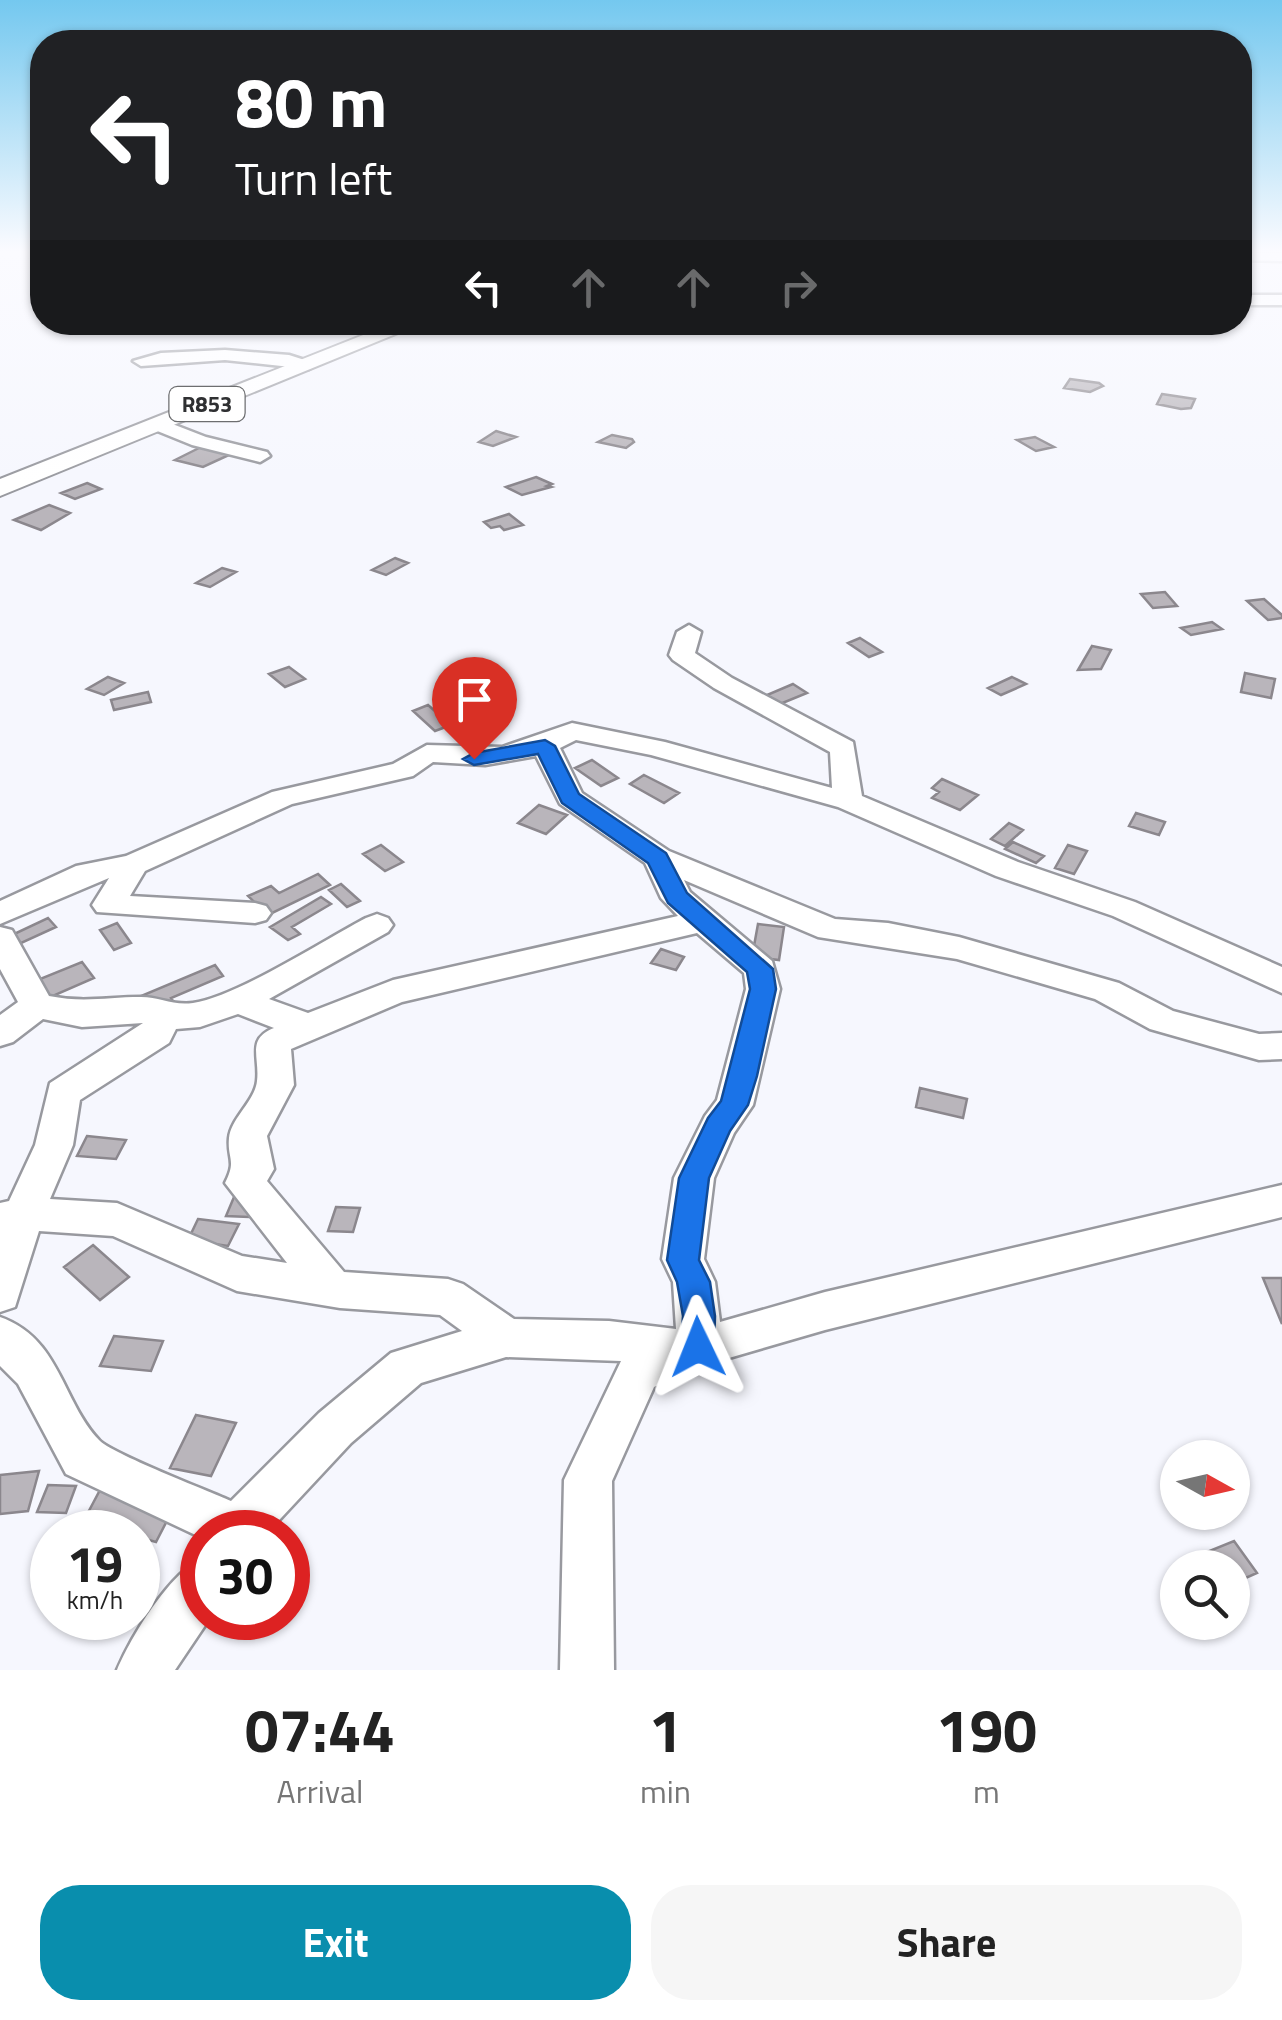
<!DOCTYPE html>
<style>
:root{--surface:#fff;--page:#f6f6f6;--text:#222;--muted:#767676;--accent:#098ead}
body{margin:0;font-family:"Titillium Web",sans-serif;background:var(--page);color:var(--text);height:100vh;display:flex;flex-direction:column;font-size:38px;white-space:nowrap}
*{box-sizing:border-box;margin:0}
p{font-size:32px;color:var(--muted)}
.icon{flex:none;width:55px;height:55px;fill:none;stroke:currentColor;stroke-width:2;stroke-linecap:round;stroke-linejoin:round}
.map{position:relative;height:1670px;overflow:hidden}
.drawer{display:flex;flex-direction:column;background:var(--surface);flex:1}
.drawer>*{flex:none}
.guide{position:absolute;left:30px;top:30px;width:1222px;height:305px;border-radius:40px;box-shadow:0 2px 8px #0004;background:#202124;color:#fff;overflow:hidden}
.needle{width:65px;rotate:98deg}
.buttons{position:absolute;left:1160px;top:1440px;display:grid;gap:20px}
.buttons a{display:grid;place-items:center;width:90px;height:90px;border-radius:50%;background:var(--surface);box-shadow:0 2px 8px #0004;font-size:50px}
.speed{position:absolute;left:30px;top:1510px;display:flex;gap:20px;font-size:50px;font-weight:700;text-align:center}
.speed>*{display:grid;place-content:center;width:130px;height:130px;border-radius:50%;background:var(--surface);box-shadow:0 2px 8px #0004;line-height:1}
.speed small{font-size:25px;font-weight:400}
.speed .limit{border:15px solid #d22;background:#fff;color:#111}
.pin{position:absolute;display:grid;place-items:center;width:85px;height:85px;color:#fff;margin:-102px -42px;border-radius:50% 50% 50% 0;rotate:-45deg;box-shadow:0 0 10px #0007}
.pin .icon{rotate:45deg}
.me{position:absolute;width:110px;margin:-55px;rotate:358deg;stroke-linejoin:round;filter:drop-shadow(0 0 8px #0008)}
.turn{display:flex;align-items:center;gap:35px;height:210px;padding:0 40px;font-size:45px}
.turn .icon{width:130px;height:130px;stroke-width:2.5}
.turn b{display:block;font-size:70px;line-height:85px}
.lanes{display:flex;align-items:center;height:95px;padding:0 40px;background:#0003;justify-content:center;gap:50px;direction:ltr}
.lanes .off{opacity:.35}
.eta{display:flex;justify-content:space-evenly;align-items:center;height:170px;text-align:center}
.eta b{font-size:60px;font-weight:700;line-height:70px}
.button{display:flex;gap:20px;margin-top:auto;padding:20px 40px}
.button a{flex:1;height:115px;border-radius:40px;background:var(--accent);color:#fff;font-size:40px;font-weight:700;line-height:115px;text-align:center}
.button a+a{background:var(--page);color:var(--text)}
.map>svg:first-child{display:block}
.building{fill:#b9b5bb;stroke:#8b878d;stroke-width:2.5}
.lines{fill:none;stroke-linecap:round;stroke-linejoin:round}
.minor-casing{stroke:#98999f;stroke-width:5}
.major-casing{stroke:#98999f;stroke-width:4}
.minor{fill:#fff;fill-rule:evenodd}
.major{fill:#fff;fill-rule:evenodd}
.route{fill:#1a73e8;stroke:#114b97;stroke-width:2.5}
.labels{text-anchor:middle;dominant-baseline:central;stroke-width:8;stroke-linejoin:round;paint-order:stroke}
.shield{fill:#fff;stroke:#6d6e70;stroke-width:2.5}
.shield-label{font-size:22px;font-weight:bold;fill:#2f3032}
</style>
<div class="map">
<svg width="1282" height="1670" viewBox="0 0 1282 1670">
<rect width="100%" height="100%" fill="#f6f7fe"/>
<path class="building" d="M 1070,379 L 1099,383 L 1103,386 L 1090,392 L 1064,388 Z
M 1162,394 L 1195,399 L 1191,408 L 1181,409 L 1157,404 Z
M 496,431 L 516,437 L 493,446 L 479,442 Z
M 612,435 L 632,439 L 634,442 L 626,448 L 598,442 Z
M 1035,437 L 1054,447 L 1036,451 L 1017,440 Z
M 201,447 L 229,455 L 203,467 L 175,460 Z
M 536,477 L 552,484 L 547,486 L 551,487 L 522,495 L 506,487 Z
M 87,483 L 101,489 L 75,499 L 61,493 Z
M 49,505 L 70,513 L 41,530 L 14,520 Z
M 509,514 L 523,525 L 504,530 L 500,526 L 491,528 L 484,522 Z
M 395,558 L 408,563 L 386,575 L 372,570 Z
M 222,568 L 236,572 L 210,587 L 196,583 Z
M 1165,592 L 1177,606 L 1153,608 L 1141,594 Z
M 1264,599 L 1282,615 L 1282,618 L 1268,620 L 1247,601 Z
M 1212,622 L 1222,629 L 1191,635 L 1181,628 Z
M 860,638 L 882,652 L 869,657 L 848,643 Z
M 1092,646 L 1111,650 L 1101,669 L 1078,670 Z
M 289,667 L 305,679 L 285,687 L 269,674 Z
M 1245,673 L 1275,679 L 1271,698 L 1241,692 Z
M 108,677 L 124,683 L 104,695 L 87,689 Z
M 1012,677 L 1026,684 L 1001,695 L 988,688 Z
M 793,684 L 807,693 L 780,704 L 767,695 Z
M 148,692 L 151,702 L 114,710 L 111,700 Z
M 428,705 L 451,725 L 435,731 L 413,711 Z
M 592,760 L 618,778 L 601,786 L 575,768 Z
M 644,775 L 679,793 L 664,803 L 630,784 Z
M 942,779 L 978,795 L 960,810 L 932,798 L 939,792 L 932,788 Z
M 539,805 L 567,815 L 546,834 L 518,823 Z
M 1136,813 L 1165,822 L 1159,835 L 1129,826 Z
M 1009,823 L 1023,830 L 1005,846 L 991,839 Z
M 1013,842 L 1044,856 L 1036,863 L 1005,849 Z
M 381,845 L 403,862 L 385,871 L 363,854 Z
M 1068,845 L 1087,851 L 1074,874 L 1055,868 Z
M 318,874 L 330,885 L 268,915 L 248,896 L 271,886 L 279,893 Z
M 341,884 L 360,901 L 347,907 L 329,890 Z
M 321,897 L 331,904 L 292,927 L 300,934 L 288,940 L 270,927 Z
M 48,918 L 56,927 L 19,944 L 12,935 Z
M 117,923 L 131,943 L 114,950 L 100,930 Z
M 758,924 L 784,927 L 779,960 L 752,957 Z
M 661,949 L 684,957 L 676,970 L 651,963 Z
M 82,962 L 94,978 L 46,999 L 35,981 Z
M 215,965 L 223,976 L 171,998 L 174,1003 L 152,1012 L 141,996 Z
M 920,1088 L 967,1099 L 963,1118 L 916,1107 Z
M 87,1136 L 126,1140 L 116,1159 L 77,1156 Z
M 234,1197 L 256,1198 L 249,1217 L 226,1216 Z
M 336,1207 L 360,1208 L 353,1232 L 328,1231 Z
M 198,1219 L 239,1224 L 228,1246 L 188,1240 Z
M 93,1245 L 129,1277 L 100,1300 L 64,1267 Z
M 1263,1278 L 1282,1278 L 1282,1324 Z
M 114,1336 L 163,1341 L 151,1371 L 100,1366 Z
M 196,1415 L 236,1423 L 211,1476 L 170,1468 Z
M 39,1471 L 28,1511 L 0,1514 L 0,1475 Z
M 48,1485 L 76,1486 L 66,1513 L 37,1512 Z
M 100,1490 L 172,1511 L 156,1542 L 138,1537 L 138,1532 L 83,1522 Z
M 1234,1541 L 1257,1573 L 1232,1584 L 1232,1568 L 1192,1568 L 1187,1560 Z"/>
<g class="lines">
<g class="minor-casing">
<path id="minor" d="M 1240,252 L 1282,253 L 1282,261 L 1240,260 Z
M 1240,295 L 1282,295 L 1282,305 L 1240,305 Z
M 1062,322 L 1078,322 L 1078,323 L 1070,328 Z
M 225,350 L 289,355 L 317,364 L 309,369 L 225,360 L 141,366 L 133,361 L 161,353 Z
M 157,418 L 206,437 L 267,452 L 270,456 L 260,462 L 192,445 L 150,428 L 148,424 Z
M 689,625 L 701,632 L 695,653 L 732,678 L 853,742 L 862,796 L 1018,862 L 1135,902 L 1282,967 L 1282,993 L 1113,916 L 996,876 L 838,807 L 651,755 L 576,740 L 560,748 L 582,793 L 669,851 L 835,919 L 888,923 L 959,937 L 1119,983 L 1173,1011 L 1259,1034 L 1282,1033 L 1282,1059 L 1259,1060 L 1150,1029 L 1095,999 L 957,959 L 818,937 L 684,880 L 690,892 L 772,961 L 780,989 L 753,1105 L 734,1133 L 714,1178 L 704,1259 L 715,1282 L 720,1322 L 825,1292 L 1282,1185 L 1282,1217 L 825,1330 L 698,1367 L 654,1387 L 612,1481 L 614,1670 L 560,1670 L 564,1480 L 621,1361 L 506,1357 L 421,1383 L 351,1443 L 268,1532 L 202,1532 L 202,1538 L 66,1474 L 18,1384 L 0,1366 L 0,1317 C 60,1338 62,1401 99,1440 C 110,1453 209,1491 231,1501 L 319,1413 L 391,1353 L 462,1331 L 440,1315 L 340,1308 L 237,1291 L 113,1236 L 39,1231 L 15,1307 L 0,1312 L 0,1203 L 9,1201 L 35,1145 L 50,1083 L 143,1023 L 82,1027 L 43,1019 L 13,1042 L 0,1046 L 0,1015 L 18,1002 L 0,969 L 0,927 L 12,930 L 49,996 C 84,1003 107,997 141,997 C 160,997 173,1006 193,1003 C 236,997 324,940 366,918 L 377,914 L 388,918 L 393,925 L 388,932 L 269,999 L 308,1013 L 393,980 L 678,916 L 661,898 L 645,863 L 560,804 L 536,756 L 485,765 L 433,762 L 413,776 L 292,804 L 145,871 L 130,896 L 255,903 L 266,906 L 271,913 L 266,920 L 255,923 L 97,912 L 92,905 L 109,878 L 0,924 L 0,901 L 76,866 L 126,856 L 272,792 L 393,764 L 427,745 L 502,747 L 572,723 L 665,742 L 832,788 L 830,752 L 714,688 L 673,660 L 669,655 L 677,632 ZM 697,933 L 744,973 L 746,989 L 717,1100 L 705,1116 L 674,1178 L 662,1259 L 673,1282 L 676,1329 L 609,1321 L 514,1319 L 463,1284 L 448,1279 L 344,1272 L 267,1181 L 274,1169 L 267,1136 L 294,1085 L 291,1049 L 402,1002 ZM 238,1014 L 274,1028 C 246,1039 260,1057 257,1081 C 255,1101 231,1118 229,1138 C 227,1159 237,1160 225,1183 L 287,1263 L 242,1256 L 117,1203 L 50,1199 L 73,1145 L 80,1100 L 169,1043 L 176,1029 L 200,1027 Z
M 202,1559 L 202,1618 L 210,1618 L 175,1670 L 117,1670 C 131,1637 170,1572 202,1559 Z"/>
</g>
<g class="major-casing">
<path id="major" d="M 396,322 L 425,322 L 0,496 L 0,479 Z"/>
</g>
<use href="#minor" class="minor"/>
<use href="#major" class="major"/>
</g>
<linearGradient id="sky" x2="0" y2="1"><stop stop-color="#74c8ef"/><stop offset="0.52" stop-color="#fbfbff"/><stop offset="1" stop-color="#fbfbff" stop-opacity="0"/></linearGradient>
<rect width="1282" height="483" fill="url(#sky)"/>
<path class="route" d="M 545,740 L 555,746 L 579,794 L 666,853 L 687,893 L 773,969 L 776,989 L 757,1076 L 748,1105 L 730,1131 L 709,1178 L 699,1260 L 710,1282 L 715,1316 L 714,1347 L 709,1357 L 698,1362 L 686,1357 L 681,1347 L 683,1316 L 677,1282 L 667,1260 L 679,1178 L 708,1118 L 721,1101 L 750,989 L 747,972 L 668,903 L 648,863 L 562,803 L 538,754 L 474,765 L 463,759 L 474,753 Z"/>
<g class="labels">
<rect class="shield" x="169.5" y="387" width="75" height="34" rx="8"/>
<g class="shield-label">
<text x="207" y="404">R853</text>
</g>
</g>
</svg>
<div class="buttons">
<a><svg class="needle" viewBox="-14 -14 28 28"><path d="M0-13l5 13h-10z" fill="#e53935"/><path d="M0 13l5-13h-10z" fill="#767676"/></svg></a>
<a><svg class="icon" aria-label="search" viewBox="0 0 24 24"><circle cx="10" cy="10" r="6"/><path d="M15 15l6 6"/></svg></a>
</div>
<div class="speed"><div>19<small>km/h</small></div><div class="limit">30</div></div>
<div class="pin" style="left:474px;top:759px;background:#d93025"><svg class="icon" aria-label="arrive" viewBox="0 0 24 24"><path d="M6 21V4h12l-3 4 3 4H6"/></svg></div>
<svg class="me" style="left:698px;top:1347px" viewBox="-20 -20 40 40"><path d="M0-17L14 15 0 8-14 15z" fill="#1a73e8" stroke="#fff" stroke-width="4"/></svg>
<div class="guide">
<div class="turn"><svg class="icon" aria-label="left" viewBox="0 0 24 24"><path d="M17 20v-9H6M10 6l-5 5 5 5"/></svg><div><b>80 m</b>Turn left</div></div>
<div class="lanes"><svg class="icon" aria-label="left" viewBox="0 0 24 24"><path d="M17 20v-9H6M10 6l-5 5 5 5"/></svg><svg class="icon off" aria-label="ahead" viewBox="0 0 24 24"><path d="M12 20V5M6 11l6-6 6 6"/></svg><svg class="icon off" aria-label="ahead" viewBox="0 0 24 24"><path d="M12 20V5M6 11l6-6 6 6"/></svg><svg class="icon off" aria-label="right" viewBox="0 0 24 24"><path d="M7 20v-9h11M14 6l5 5-5 5"/></svg></div>
</div>
</div>
<section class="drawer">
<div class="eta">
<div><b>07:44</b><p>Arrival</p></div>
<div><b>1</b><p>min</p></div>
<div><b>190</b><p>m</p></div>
</div>
<div class="button"><a>Exit</a><a>Share</a></div>
</section>
